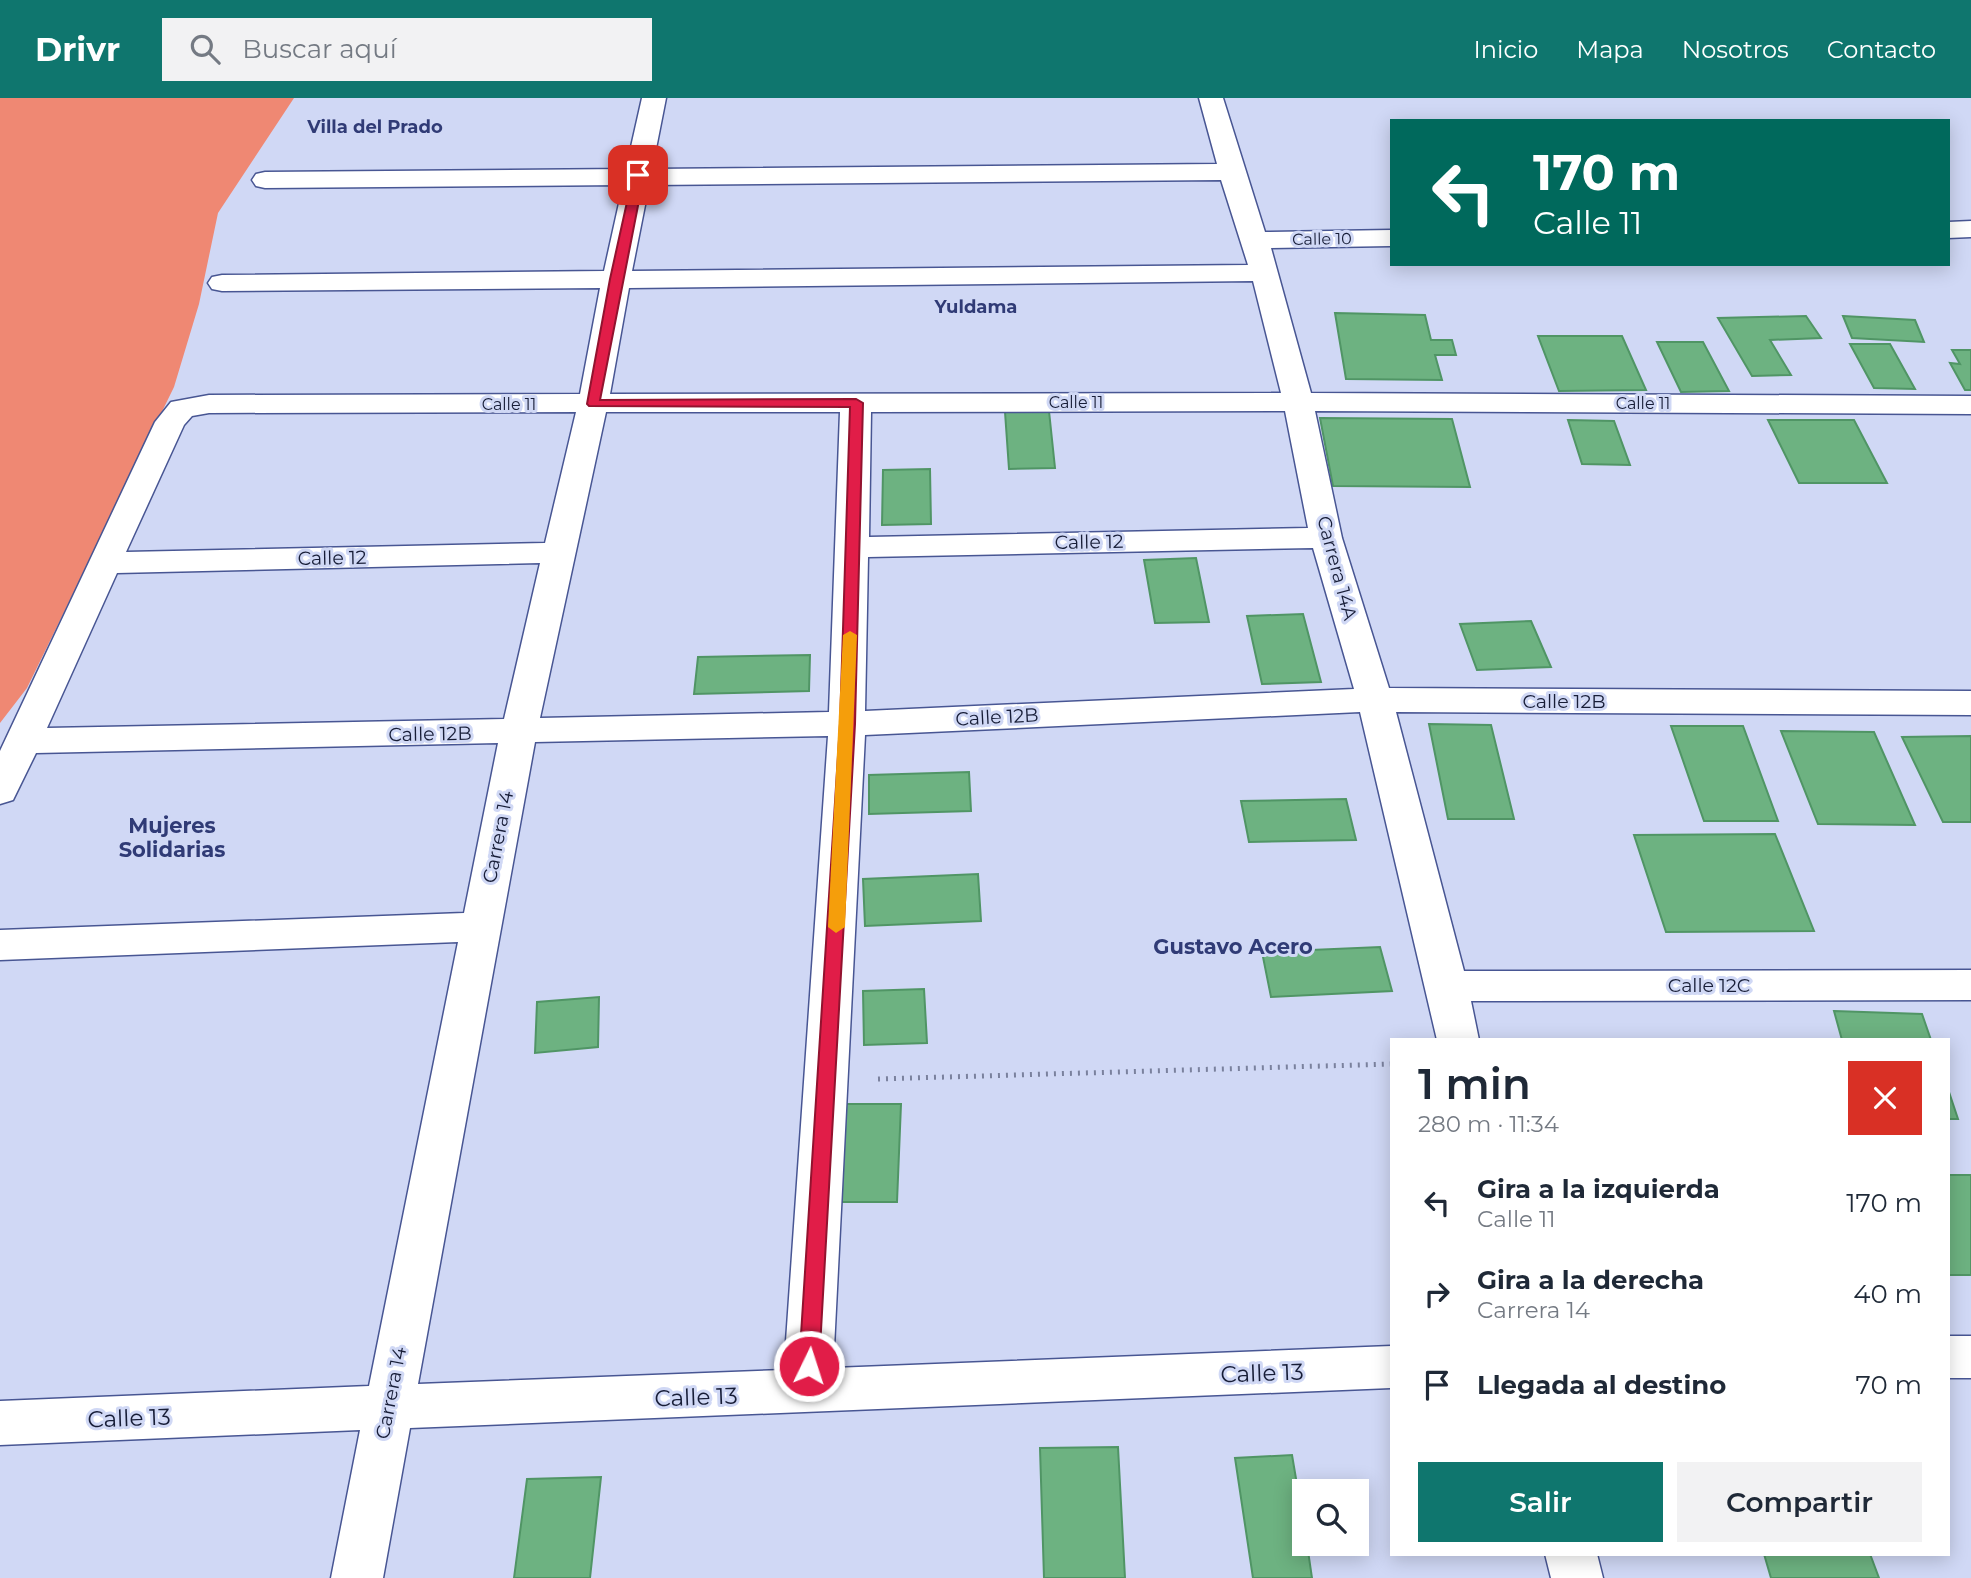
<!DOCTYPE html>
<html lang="es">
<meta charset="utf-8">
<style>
:root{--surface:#fff;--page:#f2f2f3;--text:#1f2937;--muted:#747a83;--accent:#0f766e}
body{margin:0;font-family:Montserrat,sans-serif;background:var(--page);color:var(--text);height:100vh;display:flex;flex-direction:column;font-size:26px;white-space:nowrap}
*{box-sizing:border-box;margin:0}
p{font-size:23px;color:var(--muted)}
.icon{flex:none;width:38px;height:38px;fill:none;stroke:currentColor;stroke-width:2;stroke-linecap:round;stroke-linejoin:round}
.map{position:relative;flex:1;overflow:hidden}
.details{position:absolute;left:1390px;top:940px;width:560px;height:518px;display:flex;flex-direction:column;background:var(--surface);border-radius:0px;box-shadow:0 4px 18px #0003}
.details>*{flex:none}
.top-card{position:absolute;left:1390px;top:21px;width:560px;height:147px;border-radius:0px;box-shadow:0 4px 18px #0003;background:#00695c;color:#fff;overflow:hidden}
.buttons{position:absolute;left:1292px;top:1381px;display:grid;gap:14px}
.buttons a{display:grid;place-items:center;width:77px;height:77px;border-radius:0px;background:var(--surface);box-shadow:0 4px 18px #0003;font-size:35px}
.pin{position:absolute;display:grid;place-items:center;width:60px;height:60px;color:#fff;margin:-30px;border-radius:14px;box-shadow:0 4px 10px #0006}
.me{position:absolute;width:77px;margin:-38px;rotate:4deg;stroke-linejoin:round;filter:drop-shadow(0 0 5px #0008)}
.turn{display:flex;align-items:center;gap:24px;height:147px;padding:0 28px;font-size:32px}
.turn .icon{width:91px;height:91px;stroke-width:2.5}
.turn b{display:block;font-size:49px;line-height:60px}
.round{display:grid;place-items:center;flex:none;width:74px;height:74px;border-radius:0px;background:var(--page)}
.head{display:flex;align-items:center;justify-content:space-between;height:119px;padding:0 28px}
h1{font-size:42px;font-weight:600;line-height:52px}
.primary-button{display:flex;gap:14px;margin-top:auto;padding:14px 28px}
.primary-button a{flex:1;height:80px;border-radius:0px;background:var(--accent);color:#fff;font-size:28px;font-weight:600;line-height:80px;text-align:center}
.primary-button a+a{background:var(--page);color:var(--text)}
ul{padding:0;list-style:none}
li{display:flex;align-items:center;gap:21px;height:91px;padding:0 28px}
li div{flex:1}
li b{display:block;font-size:26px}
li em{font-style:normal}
header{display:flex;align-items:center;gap:42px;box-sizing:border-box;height:98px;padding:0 35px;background:var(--accent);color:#fff}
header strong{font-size:33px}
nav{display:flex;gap:38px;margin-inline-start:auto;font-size:24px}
.search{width:490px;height:63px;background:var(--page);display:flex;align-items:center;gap:18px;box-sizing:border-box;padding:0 24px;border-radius:0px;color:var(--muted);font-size:26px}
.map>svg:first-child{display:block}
.forest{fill:#ef8873}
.building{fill:#6db281;stroke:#509565;stroke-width:2}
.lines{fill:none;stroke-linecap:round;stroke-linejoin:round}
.minor-casing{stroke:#485693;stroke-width:3}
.path{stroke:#7a819d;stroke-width:5;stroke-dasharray:2 6;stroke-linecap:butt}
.minor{fill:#fff;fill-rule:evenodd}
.route{fill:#e11d48;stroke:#92132f;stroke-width:2}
.slow{fill:#f59e0b}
.labels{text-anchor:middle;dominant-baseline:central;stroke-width:6;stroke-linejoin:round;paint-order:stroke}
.far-street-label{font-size:16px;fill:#171d37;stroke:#d0d8f5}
.far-neighbourhood-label{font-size:18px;font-weight:bold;fill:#303b76;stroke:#d0d8f5}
.street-label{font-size:19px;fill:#171d37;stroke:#d0d8f5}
.neighbourhood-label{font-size:21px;font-weight:bold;fill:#303b76;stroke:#d0d8f5}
.near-street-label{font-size:23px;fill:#171d37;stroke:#d0d8f5}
</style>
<header>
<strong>Drivr</strong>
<div class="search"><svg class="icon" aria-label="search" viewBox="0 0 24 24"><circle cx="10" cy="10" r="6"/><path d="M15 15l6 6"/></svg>Buscar aquí</div>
<nav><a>Inicio</a><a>Mapa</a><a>Nosotros</a><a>Contacto</a></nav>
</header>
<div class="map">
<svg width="1971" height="1480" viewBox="0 0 1971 1480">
<rect width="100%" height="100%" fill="#d0d8f5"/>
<path class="forest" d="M 0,0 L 294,0 L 218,115 L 199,206 L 174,289 L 27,590 L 0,625 Z"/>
<path class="building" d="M 1335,215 L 1425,217 L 1431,242 L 1452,242 L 1456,257 L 1435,257 L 1442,282 L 1346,281 Z
M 1806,218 L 1821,240 L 1770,242 L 1791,277 L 1752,278 L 1718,220 Z
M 1843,218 L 1915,222 L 1924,244 L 1852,240 Z
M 1538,238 L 1622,238 L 1646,292 L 1559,293 Z
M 1657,244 L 1703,244 L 1729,293 L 1681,294 Z
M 1850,246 L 1890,246 L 1915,291 L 1874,290 Z
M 1952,252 L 1971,252 L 1971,292 L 1965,292 L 1950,265 L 1960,266 Z
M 1049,313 L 1055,370 L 1009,371 L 1005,314 Z
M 1320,320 L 1452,321 L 1470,389 L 1333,388 Z
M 1568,322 L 1614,323 L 1630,367 L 1582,366 Z
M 1768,322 L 1854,322 L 1887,385 L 1799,385 Z
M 930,371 L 931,426 L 882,427 L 883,372 Z
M 1196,460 L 1209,524 L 1155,525 L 1144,462 Z
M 1303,516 L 1321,584 L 1262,586 L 1247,518 Z
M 1531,523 L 1551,569 L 1477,572 L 1460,526 Z
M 810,557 L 809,593 L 694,596 L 698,559 Z
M 1429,626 L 1491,627 L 1514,721 L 1448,721 Z
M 1671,628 L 1743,628 L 1778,723 L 1704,723 Z
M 1781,633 L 1874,634 L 1915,727 L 1818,726 Z
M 1971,638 L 1971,724 L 1943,724 L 1902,639 Z
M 969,674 L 971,713 L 869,716 L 869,677 Z
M 1346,701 L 1356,742 L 1249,744 L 1241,703 Z
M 1775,736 L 1814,833 L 1666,834 L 1634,737 Z
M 978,776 L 981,823 L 865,828 L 863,781 Z
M 1380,849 L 1392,893 L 1271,899 L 1262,854 Z
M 924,891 L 927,945 L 864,947 L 863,893 Z
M 599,899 L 598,949 L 535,955 L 537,904 Z
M 1834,913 L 1922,916 L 1931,942 L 1842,942 Z
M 1948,991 L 1958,1021 L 1948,1021 Z
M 839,1006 L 901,1006 L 897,1104 L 833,1104 Z
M 1948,1077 L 1971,1077 L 1971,1177 L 1948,1177 Z
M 1118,1349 L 1125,1480 L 1044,1480 L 1040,1350 Z
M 1292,1357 L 1304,1428 L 1304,1446 L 1307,1446 L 1312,1480 L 1253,1480 L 1235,1360 Z
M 601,1379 L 590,1480 L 514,1480 L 527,1381 Z
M 1764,1456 L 1870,1456 L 1879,1480 L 1771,1480 Z"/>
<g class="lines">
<g class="minor-casing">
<path id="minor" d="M 642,0 L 666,0 L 652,71 L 1217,66 L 1199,0 L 1223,0 L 1265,134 L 1391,132 L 1391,148 L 1271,150 L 1311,295 L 1971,298 L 1971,316 L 1315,313 L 1342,440 L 1389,590 L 1971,593 L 1971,617 L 1396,614 L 1464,873 L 1971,872 L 1971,902 L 1471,903 L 1479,942 L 1437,942 L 1360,614 L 865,637 L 833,1270 L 1391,1248 L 1391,1290 L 410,1330 L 383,1480 L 331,1480 L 360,1332 L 0,1347 L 0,1303 L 369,1288 L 458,844 L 0,862 L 0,832 L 464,815 L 498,645 L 36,655 L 13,702 L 0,706 L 0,653 L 155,324 L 171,304 L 209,297 L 580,296 L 600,190 L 222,193 L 212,191 L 208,185 L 212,179 L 222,177 L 604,173 L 623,87 L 265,90 L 256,88 L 252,82 L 256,76 L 265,74 L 626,71 ZM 1221,82 L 1248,167 L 632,173 L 649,87 ZM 1253,183 L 1281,295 L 610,296 L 629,190 ZM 1285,313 L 1308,430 L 869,439 L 871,314 ZM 576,314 L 545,445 L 126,454 L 184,327 L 192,318 L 209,315 ZM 606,314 L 840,314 L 829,614 L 540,620 ZM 1313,450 L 1354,591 L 865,613 L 868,459 ZM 540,465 L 504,621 L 47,630 L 117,475 ZM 828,638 L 784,1272 L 418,1286 L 535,644 Z
M 1971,123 L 1971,139 L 1948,140 L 1948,124 Z
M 1948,1238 L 1971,1238 L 1971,1280 L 1948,1280 Z
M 1545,1456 L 1597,1456 L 1603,1480 L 1551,1480 Z"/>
</g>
<path class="path" d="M 878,981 L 1391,966"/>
<use href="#minor" class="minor"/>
</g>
<path class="route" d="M 638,74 L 644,77 L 600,302 L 856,301 L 863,305 L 855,626 L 819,1268 L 816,1275 L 809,1277 L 802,1275 L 799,1268 L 840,626 L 850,309 L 589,308 L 587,306 L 610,181 L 633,77 Z"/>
<path class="slow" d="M 850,533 L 857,537 L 845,829 L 836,835 L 828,829 L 843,537 Z"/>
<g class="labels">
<g class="far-street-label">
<text transform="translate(1322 141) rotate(-1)">Calle 10</text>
<text x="1076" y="304">Calle 11</text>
<text x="1643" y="305">Calle 11</text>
<text x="509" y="306">Calle 11</text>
</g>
<g class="far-neighbourhood-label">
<text x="375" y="29">Villa del Prado</text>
<text x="976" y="209">Yuldama</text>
</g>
<g class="street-label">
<text transform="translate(1089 444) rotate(-1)">Calle 12</text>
<text transform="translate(332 460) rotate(-1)">Calle 12</text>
<text transform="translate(1337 470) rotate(75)">Carrera 14A</text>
<text x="1564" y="603">Calle 12B</text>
<text transform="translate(997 619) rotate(-3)">Calle 12B</text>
<text transform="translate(430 636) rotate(-1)">Calle 12B</text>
<text transform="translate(498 739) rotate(-79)">Carrera 14</text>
<text x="1709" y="887">Calle 12C</text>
<text transform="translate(391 1295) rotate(-79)">Carrera 14</text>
</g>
<g class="neighbourhood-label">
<text x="172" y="727">Mujeres<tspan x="172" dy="24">Solidarias</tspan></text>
<text x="1233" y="848">Gustavo Acero</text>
</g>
<g class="near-street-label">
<text transform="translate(1262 1275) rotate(-2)">Calle 13</text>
<text transform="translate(696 1299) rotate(-2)">Calle 13</text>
<text transform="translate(129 1320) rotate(-2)">Calle 13</text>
</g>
</g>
</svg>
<div class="buttons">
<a><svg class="icon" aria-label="search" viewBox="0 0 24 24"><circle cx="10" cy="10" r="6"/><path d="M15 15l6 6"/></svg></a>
</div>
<div class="pin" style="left:638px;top:77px;background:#d93025"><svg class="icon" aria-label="arrive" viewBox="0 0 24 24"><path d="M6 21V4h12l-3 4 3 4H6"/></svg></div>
<svg class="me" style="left:809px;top:1268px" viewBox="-20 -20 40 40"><circle r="17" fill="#e11d48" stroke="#fff" stroke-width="3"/><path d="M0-11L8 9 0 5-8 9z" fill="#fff"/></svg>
<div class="top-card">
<div class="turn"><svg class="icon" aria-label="left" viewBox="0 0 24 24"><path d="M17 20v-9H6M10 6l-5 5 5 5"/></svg><div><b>170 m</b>Calle 11</div></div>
</div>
<section class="details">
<div class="head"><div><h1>1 min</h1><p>280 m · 11:34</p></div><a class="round" style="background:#d93025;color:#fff"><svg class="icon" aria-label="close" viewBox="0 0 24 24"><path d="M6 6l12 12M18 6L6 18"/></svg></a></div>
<ul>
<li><svg class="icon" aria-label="left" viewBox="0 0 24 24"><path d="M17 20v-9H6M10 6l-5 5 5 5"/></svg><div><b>Gira a la izquierda</b><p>Calle 11</p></div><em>170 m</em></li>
<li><svg class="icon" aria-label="right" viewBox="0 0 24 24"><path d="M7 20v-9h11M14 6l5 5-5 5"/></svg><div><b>Gira a la derecha</b><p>Carrera 14</p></div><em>40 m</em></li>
<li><svg class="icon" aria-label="arrive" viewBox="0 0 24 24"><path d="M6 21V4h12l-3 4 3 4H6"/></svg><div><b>Llegada al destino</b></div><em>70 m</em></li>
</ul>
<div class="primary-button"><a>Salir</a><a>Compartir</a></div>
</section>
</div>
